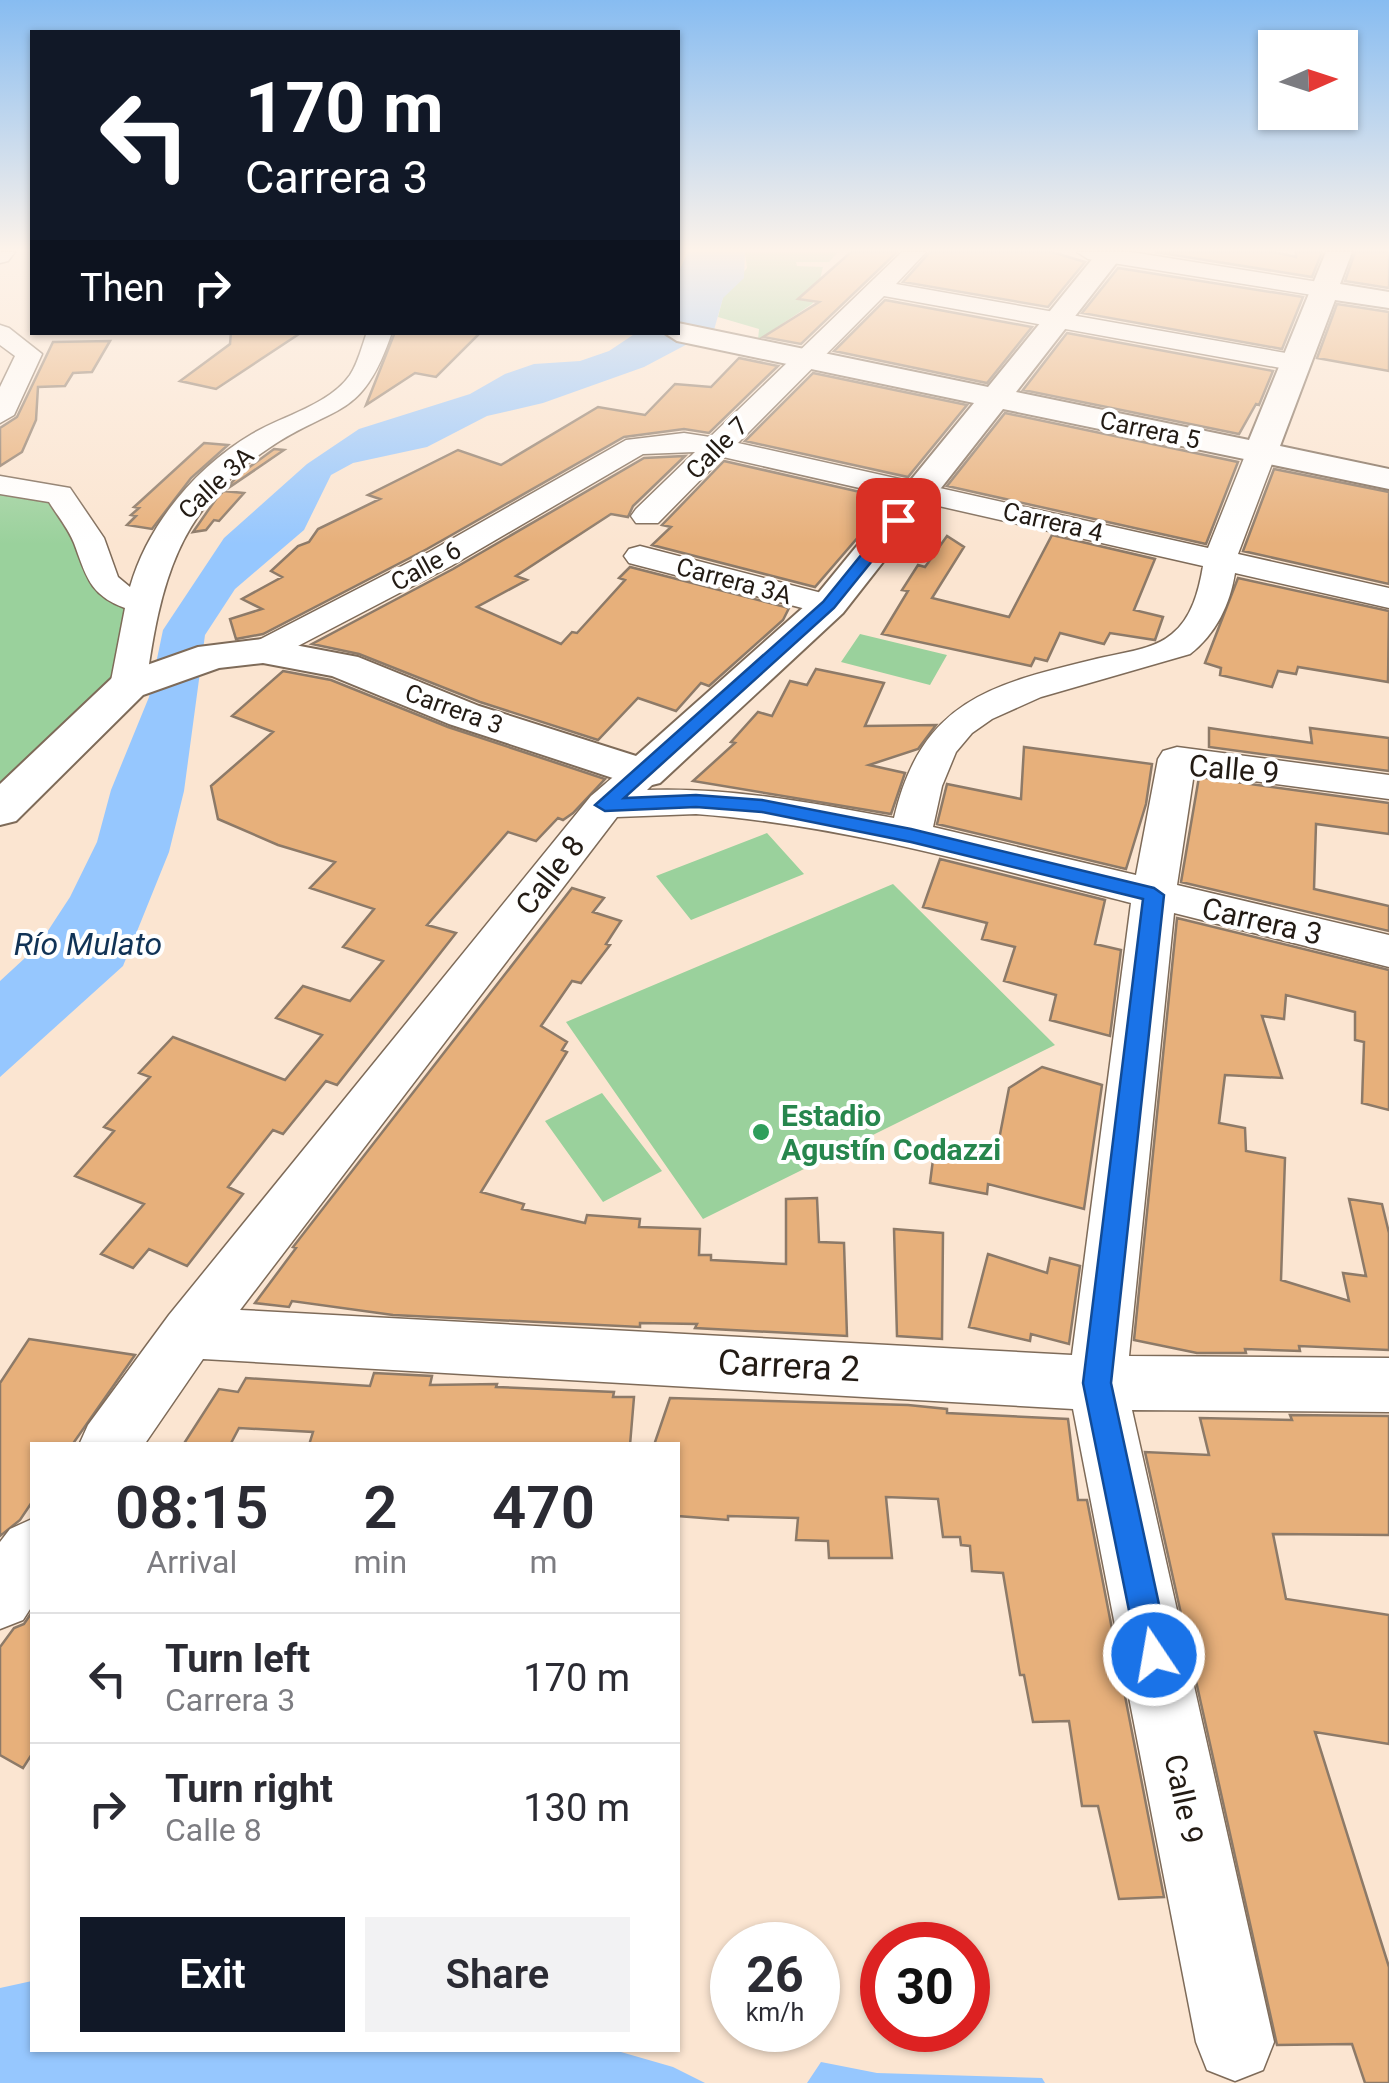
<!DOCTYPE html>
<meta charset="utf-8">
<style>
:root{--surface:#fff;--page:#f2f2f3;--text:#2b2b33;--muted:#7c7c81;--line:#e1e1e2;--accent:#111827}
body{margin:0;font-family:Roboto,sans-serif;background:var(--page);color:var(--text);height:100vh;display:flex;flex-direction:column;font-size:38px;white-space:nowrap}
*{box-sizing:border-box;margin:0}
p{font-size:32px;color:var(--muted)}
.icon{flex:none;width:55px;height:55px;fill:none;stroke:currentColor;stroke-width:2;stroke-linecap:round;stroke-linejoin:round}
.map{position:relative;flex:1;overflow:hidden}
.panel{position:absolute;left:30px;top:1442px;width:650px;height:610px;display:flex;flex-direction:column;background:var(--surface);border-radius:0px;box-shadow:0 2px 8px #0004}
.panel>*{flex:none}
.hud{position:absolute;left:30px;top:30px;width:650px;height:305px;border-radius:0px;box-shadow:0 2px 8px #0004;background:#111827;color:#fff;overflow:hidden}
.needle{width:65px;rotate:87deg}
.tools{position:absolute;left:1258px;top:30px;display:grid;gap:20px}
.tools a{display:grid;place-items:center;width:100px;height:100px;border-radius:0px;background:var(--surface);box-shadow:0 2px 8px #0004;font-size:50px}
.speed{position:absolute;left:710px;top:1922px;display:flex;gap:20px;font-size:50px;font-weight:700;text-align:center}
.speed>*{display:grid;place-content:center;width:130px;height:130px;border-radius:50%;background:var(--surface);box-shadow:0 2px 8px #0004;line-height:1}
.speed small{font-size:25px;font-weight:400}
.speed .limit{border:15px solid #d22;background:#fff;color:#111}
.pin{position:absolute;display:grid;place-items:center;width:85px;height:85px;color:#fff;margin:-42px;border-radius:20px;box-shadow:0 5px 15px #0006}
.me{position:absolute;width:110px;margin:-55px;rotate:348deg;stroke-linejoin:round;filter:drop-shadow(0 0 8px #0008)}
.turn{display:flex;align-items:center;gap:35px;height:210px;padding:0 50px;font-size:45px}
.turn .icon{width:130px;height:130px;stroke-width:2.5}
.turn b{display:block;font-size:70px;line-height:85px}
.then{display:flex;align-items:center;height:95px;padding:0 50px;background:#0003;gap:20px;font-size:38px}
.eta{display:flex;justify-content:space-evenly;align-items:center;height:170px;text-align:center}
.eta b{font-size:60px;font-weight:600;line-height:70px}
.primary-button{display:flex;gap:20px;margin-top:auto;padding:20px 50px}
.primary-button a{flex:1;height:115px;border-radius:0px;background:var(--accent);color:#fff;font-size:40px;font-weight:600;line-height:115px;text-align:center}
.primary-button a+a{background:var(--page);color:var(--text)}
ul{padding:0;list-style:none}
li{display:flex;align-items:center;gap:30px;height:130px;padding:0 50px;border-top:2px solid var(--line)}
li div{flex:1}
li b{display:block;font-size:38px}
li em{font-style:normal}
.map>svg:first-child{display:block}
.green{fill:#9ad19c}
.water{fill:#96c7fe}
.building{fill:#e7b07b;stroke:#8d7a68;stroke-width:2.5}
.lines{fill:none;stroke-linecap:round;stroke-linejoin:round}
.minor-casing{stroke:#7e6b59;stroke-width:3}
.major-casing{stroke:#7e6b59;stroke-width:4}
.minor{fill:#fff;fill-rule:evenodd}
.major{fill:#fff;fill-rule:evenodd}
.route{fill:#1a73e8;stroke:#114b97;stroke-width:2.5}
.leisure-dot{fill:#2e9e5b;stroke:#fff;stroke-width:4}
.labels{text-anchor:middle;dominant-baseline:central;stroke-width:8;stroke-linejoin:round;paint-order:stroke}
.far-street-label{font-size:25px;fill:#231b14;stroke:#fff}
.street-label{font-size:30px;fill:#231b14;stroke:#fff}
.leisure-label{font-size:30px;font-weight:bold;fill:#27864d;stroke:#fff;text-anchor:start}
.water-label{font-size:32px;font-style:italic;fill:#113356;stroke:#fff}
.near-street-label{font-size:35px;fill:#231b14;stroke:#fff}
</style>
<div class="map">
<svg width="1389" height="2083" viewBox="0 0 1389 2083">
<rect width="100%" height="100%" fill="#fbe5d1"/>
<path class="green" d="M 745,252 L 838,252 L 829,262 L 796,262 L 797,266 L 823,267 L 820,279 L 823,284 L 819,292 L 808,290 L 799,299 L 814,301 L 812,304 L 758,340 L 759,329 L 718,317 L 723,297 L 747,268 Z
M 0,485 L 46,489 L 103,582 L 140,602 L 128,686 L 0,810 Z
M 860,634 L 947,655 L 930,685 L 841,662 Z
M 767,833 L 804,874 L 691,920 L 656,876 Z
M 893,884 L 1055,1045 L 703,1219 L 566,1022 Z
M 602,1093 L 662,1171 L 603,1202 L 545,1121 Z"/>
<path class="water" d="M 688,252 L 745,252 L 744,278 L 723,298 L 714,330 L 644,367 L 543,403 L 487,416 L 427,447 L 353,463 L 331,475 L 304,530 L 235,589 L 205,635 L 184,791 L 169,852 L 123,966 L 0,1077 L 0,981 L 38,946 L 70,897 L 97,842 L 111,790 L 149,697 L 163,630 L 224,538 L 307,464 L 359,429 L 470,394 L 505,374 L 534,364 L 580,361 L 609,351 L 636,333 L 678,332 L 678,273 Z
M 32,1981 L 32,2050 L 614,2050 L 673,2067 L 705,2083 L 0,2083 L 0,1988 Z
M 821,2062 L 877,2073 L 1042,2078 L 1045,2083 L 807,2083 Z"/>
<path class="building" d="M 851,252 L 897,252 L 801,344 L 763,337 L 819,302 L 798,299 Z
M 930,252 L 1052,252 L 1085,262 L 1048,307 L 903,282 Z
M 1155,252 L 1274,252 L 1296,257 L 1296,252 L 1322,252 L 1312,277 Z
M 1355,252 L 1389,252 L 1389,288 L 1345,281 Z
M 1118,268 L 1303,297 L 1282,349 L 1082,313 Z
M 885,300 L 1032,327 L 987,383 L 834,351 Z
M 1337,304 L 1389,312 L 1389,371 L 1317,358 Z
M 231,332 L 302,332 L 216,389 L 180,381 L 230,344 Z
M 395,332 L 481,332 L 436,377 L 415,373 L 366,405 Z
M 1067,333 L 1273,371 L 1259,405 L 1256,404 L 1239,434 L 1023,390 Z
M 110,341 L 92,372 L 73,373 L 65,386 L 38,387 L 36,420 L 22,452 L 0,466 L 0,428 L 17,417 L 53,342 Z
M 739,358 L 778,366 L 709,433 L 684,429 L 624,437 L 427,549 L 263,634 L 236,639 L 230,619 L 262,609 L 242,599 L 282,577 L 271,571 L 298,546 L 309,542 L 318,529 L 380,499 L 368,495 L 458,450 L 501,465 L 598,407 L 645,415 L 675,384 L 711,387 Z
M 813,373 L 967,405 L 908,477 L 745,441 Z
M 1005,413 L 1238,462 L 1206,544 L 947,486 Z
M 204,443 L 228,445 L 191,478 L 152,529 L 127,525 L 136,516 L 131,515 L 139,508 L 134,507 Z
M 274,449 L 284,450 L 224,491 L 244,493 L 219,521 L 214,520 L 206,530 L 193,532 L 216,499 L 240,474 Z
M 685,456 L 633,506 L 628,517 L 611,514 L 516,576 L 527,580 L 477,607 L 561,644 L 572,632 L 577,633 L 625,580 L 619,578 L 630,567 L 789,608 L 783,620 L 709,686 L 701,683 L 676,711 L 638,698 L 598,740 L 480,702 L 359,654 L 312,644 L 453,569 L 644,458 Z
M 724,461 L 891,499 L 815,587 L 652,545 L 671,527 L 662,525 Z
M 1274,469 L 1389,492 L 1389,584 L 1243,551 Z
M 1052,535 L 1155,559 L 1134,610 L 1163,617 L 1155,640 L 1110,633 L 1104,644 L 1060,633 L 1047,661 L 1035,658 L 1031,666 L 882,634 L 908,591 L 902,590 L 918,565 L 925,567 L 947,536 L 964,547 L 932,598 L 1009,617 Z
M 1238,578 L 1389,611 L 1388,682 L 1298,667 L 1296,674 L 1278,671 L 1272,687 L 1220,675 L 1221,668 L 1205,663 Z
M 816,669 L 884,683 L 865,726 L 936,725 L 918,749 L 869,765 L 905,773 L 891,814 L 693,781 L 735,743 L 731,742 L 758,712 L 772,716 L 790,681 L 807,685 Z
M 283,671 L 331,680 L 448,727 L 605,779 L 573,813 L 563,820 L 558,818 L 536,841 L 508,832 L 427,925 L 456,933 L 337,1085 L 326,1081 L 283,1134 L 273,1130 L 228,1187 L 243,1194 L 187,1266 L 149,1249 L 133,1268 L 101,1254 L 144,1204 L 75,1176 L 114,1131 L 104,1127 L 150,1077 L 139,1073 L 173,1037 L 285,1080 L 322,1035 L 276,1018 L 303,986 L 350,1001 L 383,961 L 343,947 L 374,909 L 310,888 L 335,862 L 278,845 L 218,819 L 211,786 L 273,732 L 232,716 Z
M 1209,728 L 1312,743 L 1310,728 L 1389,738 L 1389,771 L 1209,747 Z
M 1024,747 L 1152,764 L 1146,804 L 1126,869 L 937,824 L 947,784 L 1021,799 Z
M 1199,777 L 1389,803 L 1389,834 L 1316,824 L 1314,889 L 1389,906 L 1389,931 L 1181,882 Z
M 940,859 L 1105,900 L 1095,944 L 1121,950 L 1110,1036 L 1050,1020 L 1056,995 L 1004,981 L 1015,947 L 982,939 L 987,923 L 923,907 Z
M 572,888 L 604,898 L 593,912 L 621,921 L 606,944 L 610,945 L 581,983 L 572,981 L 541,1026 L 567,1042 L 562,1050 L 567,1052 L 481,1192 L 524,1204 L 522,1209 L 585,1223 L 587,1215 L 640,1219 L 639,1227 L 700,1229 L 699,1255 L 711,1255 L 711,1260 L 786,1264 L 786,1199 L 817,1198 L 819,1242 L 844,1243 L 847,1336 L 695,1328 L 697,1324 L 640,1323 L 640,1327 L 393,1315 L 292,1301 L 289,1307 L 255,1303 L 296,1248 L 293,1247 Z
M 1177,918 L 1389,970 L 1389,1110 L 1362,1103 L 1364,1042 L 1355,1040 L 1355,1012 L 1286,995 L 1284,1019 L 1262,1016 L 1282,1078 L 1225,1075 L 1219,1123 L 1245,1128 L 1246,1151 L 1285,1158 L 1281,1280 L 1349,1301 L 1343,1273 L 1366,1276 L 1349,1199 L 1382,1204 L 1389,1233 L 1389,1350 L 1299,1346 L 1300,1351 L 1245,1349 L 1246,1353 L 1197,1353 L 1134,1340 Z
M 1042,1067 L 1102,1085 L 1084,1209 L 988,1184 L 987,1194 L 930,1183 L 935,1144 L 996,1155 L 1009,1088 Z
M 894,1229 L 943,1233 L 942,1339 L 897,1336 Z
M 988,1254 L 1047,1273 L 1050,1258 L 1080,1266 L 1069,1344 L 1031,1334 L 1030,1341 L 969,1327 Z
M 29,1339 L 135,1355 L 72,1445 L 32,1445 L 32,1502 L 20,1520 L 0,1536 L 0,1383 Z
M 374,1373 L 432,1376 L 430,1385 L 497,1384 L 496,1387 L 614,1392 L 613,1397 L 634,1397 L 630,1445 L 309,1445 L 313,1432 L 239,1428 L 230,1445 L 183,1445 L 219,1389 L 238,1392 L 246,1378 L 370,1386 Z
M 670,1398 L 908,1405 L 947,1409 L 947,1413 L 1068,1419 L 1078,1500 L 1087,1500 L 1164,1897 L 1119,1899 L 1098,1806 L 1082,1806 L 1069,1721 L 1033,1722 L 1024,1675 L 1020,1675 L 1003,1573 L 972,1571 L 970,1546 L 961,1545 L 960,1537 L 943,1537 L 938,1499 L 886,1497 L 892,1558 L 829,1558 L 828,1541 L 796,1540 L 798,1518 L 728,1516 L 728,1520 L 678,1516 L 678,1445 L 654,1445 Z
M 1290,1415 L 1389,1416 L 1389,1535 L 1273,1534 L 1286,1599 L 1389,1615 L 1389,1744 L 1315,1732 L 1389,1967 L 1389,2083 L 1365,2083 L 1352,2044 L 1277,2045 L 1145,1452 L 1209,1455 L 1200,1418 L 1292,1420 Z
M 32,1612 L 32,1754 L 23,1768 L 0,1755 L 0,1647 L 14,1628 L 24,1624 Z"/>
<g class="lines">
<g class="minor-casing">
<path id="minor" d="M 0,252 L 15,252 L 8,261 L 0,263 Z
M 902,252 L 926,252 L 896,284 L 1297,355 L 1310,363 L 1297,371 L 884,296 L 738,443 L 1208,548 L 1246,453 L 1251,447 L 1271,447 L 1276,453 L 1238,554 L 1389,588 L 1389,608 L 1235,573 C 1230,604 1216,634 1190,654 L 1041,697 L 992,719 L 972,733 L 956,752 L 942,786 L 933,827 L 1136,875 L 1158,759 L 1163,751 L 1177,747 L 1389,775 L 1389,799 L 1194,773 L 1177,885 L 1389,935 L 1389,967 L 1174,913 L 1129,1356 L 1389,1358 L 1389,1412 L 1132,1410 L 1274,2042 L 1263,2070 L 1235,2081 L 1207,2070 L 1196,2042 L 1073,1409 L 203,1359 L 144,1445 L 79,1445 L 88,1425 L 169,1315 L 591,796 C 612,779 629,757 658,764 L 664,773 L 647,790 C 732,787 811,803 894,818 C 922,699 993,684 1100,658 C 1124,652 1153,650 1172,634 C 1192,618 1199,590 1203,566 L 723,457 L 658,523 L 636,523 L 631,516 L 636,509 L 695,452 L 643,454 L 451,566 L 275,658 L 263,662 L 251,658 L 245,651 L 251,644 L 429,552 L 626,440 L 684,433 L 710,437 ZM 696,814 C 844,825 988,867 1131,903 L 1072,1355 L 240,1310 L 617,817 Z
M 1077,252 L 1131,252 L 1325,283 L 1337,290 L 1325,297 L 1088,259 Z
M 0,325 L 9,328 L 42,354 L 14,415 L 0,423 L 0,387 L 15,356 L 0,345 Z
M 367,332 L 392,332 C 362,421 336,403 269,448 C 177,509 160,584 146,686 L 141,694 L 128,697 L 115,694 L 110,686 L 125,608 C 89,595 86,575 74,543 C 68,528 57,515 49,502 L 0,494 L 0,476 L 70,488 L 104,538 L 118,577 L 130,587 C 148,524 196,467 252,434 C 282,416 329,405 350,375 C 358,363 362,346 367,332 Z
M 640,546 L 841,598 L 846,605 L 841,612 L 829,615 L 629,563 L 624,556 L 629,549 Z
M 32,1519 L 32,1606 L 23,1620 L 0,1629 L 0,1542 L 10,1529 Z"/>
</g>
<g class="major-casing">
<path id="major" d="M 1098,252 L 1125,252 L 1016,392 L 1249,440 L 1326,252 L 1352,252 L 1340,284 L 1389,292 L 1389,308 L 1335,300 L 1280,446 L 1389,469 L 1389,489 L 1003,409 L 843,613 L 660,783 L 644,787 L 628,783 L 449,724 L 332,676 L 263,663 L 219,668 L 143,695 L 16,821 L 0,825 L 0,784 L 113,677 L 198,647 L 263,639 L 358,657 L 479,706 L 636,756 L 815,597 L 974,403 L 677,341 L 663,332 L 678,332 L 678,323 L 988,387 Z"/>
</g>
<use href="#minor" class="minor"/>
<use href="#major" class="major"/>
</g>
<linearGradient id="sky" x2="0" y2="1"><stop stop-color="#87bcf1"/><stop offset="0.46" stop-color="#fdf3ea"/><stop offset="1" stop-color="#fdf3ea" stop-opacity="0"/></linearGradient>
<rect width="1389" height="544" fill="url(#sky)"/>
<path class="route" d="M 898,516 L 905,520 L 834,608 L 624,798 L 696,795 L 762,800 L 911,829 L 1154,888 L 1164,895 L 1111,1383 L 1170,1655 L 1165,1666 L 1154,1671 L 1143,1666 L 1138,1655 L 1083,1383 L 1143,899 L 911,842 L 762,812 L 696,807 L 605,811 L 595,805 L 823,602 L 892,517 Z"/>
<circle class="leisure-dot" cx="761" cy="1132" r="10"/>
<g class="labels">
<g class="far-street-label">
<text transform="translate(1150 430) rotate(12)">Carrera 5</text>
<text transform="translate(717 448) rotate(-45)">Calle 7</text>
<text transform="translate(216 483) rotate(-43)">Calle 3A</text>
<text transform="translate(1053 522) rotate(13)">Carrera 4</text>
<text transform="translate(426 566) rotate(-29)">Calle 6</text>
<text transform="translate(734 581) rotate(15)">Carrera 3A</text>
<text transform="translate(454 709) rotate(20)">Carrera 3</text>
</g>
<g class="street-label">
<text transform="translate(1234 769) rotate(5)">Calle 9</text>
<text transform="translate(550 875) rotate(-52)">Calle 8</text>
<text transform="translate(1262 921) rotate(13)">Carrera 3</text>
<text transform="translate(1184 1799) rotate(78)">Calle 9</text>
</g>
<g class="leisure-label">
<text x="781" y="1115">Estadio<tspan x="781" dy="34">Agustín Codazzi</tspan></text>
</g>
<g class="water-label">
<text x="88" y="944">Río Mulato</text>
</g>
<g class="near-street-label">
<text transform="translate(789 1366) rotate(3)">Carrera 2</text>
</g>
</g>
</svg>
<div class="tools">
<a><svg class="needle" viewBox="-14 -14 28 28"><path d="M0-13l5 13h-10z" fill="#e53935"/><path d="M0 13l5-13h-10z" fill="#7c7c81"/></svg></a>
</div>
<div class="speed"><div>26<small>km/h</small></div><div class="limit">30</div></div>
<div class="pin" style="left:898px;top:520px;background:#d93025"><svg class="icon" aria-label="arrive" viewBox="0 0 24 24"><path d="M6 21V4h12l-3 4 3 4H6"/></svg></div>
<svg class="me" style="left:1154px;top:1655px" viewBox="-20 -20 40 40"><circle r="17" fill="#1a73e8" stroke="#fff" stroke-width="3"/><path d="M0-11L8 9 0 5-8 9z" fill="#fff"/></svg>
<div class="hud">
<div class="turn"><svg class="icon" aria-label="left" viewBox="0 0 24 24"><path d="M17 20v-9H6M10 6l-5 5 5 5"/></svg><div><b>170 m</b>Carrera 3</div></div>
<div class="then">Then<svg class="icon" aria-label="right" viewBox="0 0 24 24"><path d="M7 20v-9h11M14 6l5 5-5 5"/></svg></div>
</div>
<section class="panel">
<div class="eta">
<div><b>08:15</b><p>Arrival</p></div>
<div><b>2</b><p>min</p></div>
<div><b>470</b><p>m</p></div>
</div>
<ul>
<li><svg class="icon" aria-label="left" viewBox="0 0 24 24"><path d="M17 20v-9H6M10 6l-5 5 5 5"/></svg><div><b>Turn left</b><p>Carrera 3</p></div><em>170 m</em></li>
<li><svg class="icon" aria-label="right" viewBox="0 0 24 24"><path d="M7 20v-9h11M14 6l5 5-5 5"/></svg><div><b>Turn right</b><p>Calle 8</p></div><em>130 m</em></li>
</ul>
<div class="primary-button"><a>Exit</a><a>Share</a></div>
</section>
</div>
